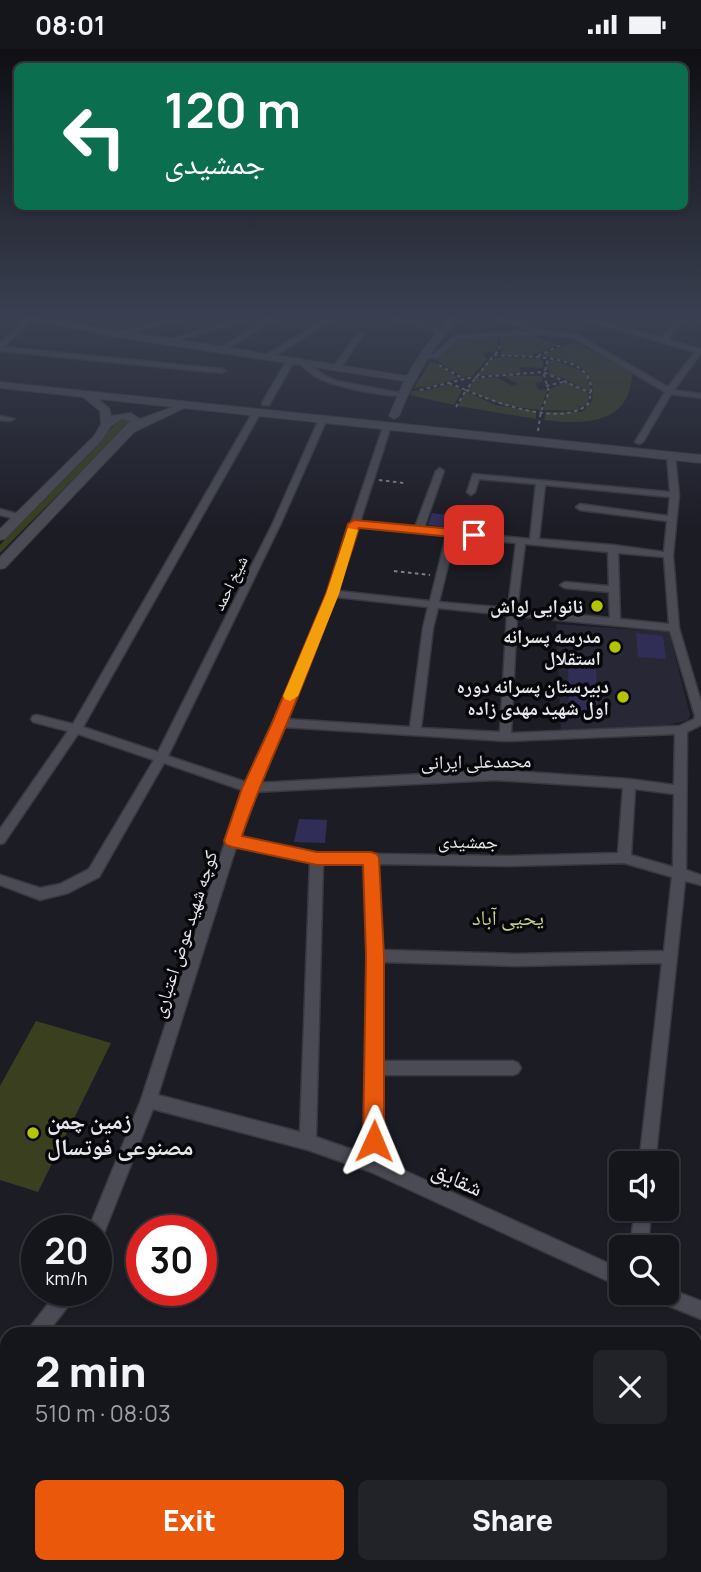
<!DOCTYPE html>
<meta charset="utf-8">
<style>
:root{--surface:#15151c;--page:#222229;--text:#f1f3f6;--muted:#9d9fa3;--line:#34343b;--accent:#ea580c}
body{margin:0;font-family:Manrope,"Noto Naskh Arabic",sans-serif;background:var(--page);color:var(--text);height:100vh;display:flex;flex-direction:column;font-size:26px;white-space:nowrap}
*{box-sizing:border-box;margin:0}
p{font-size:23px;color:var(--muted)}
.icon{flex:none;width:38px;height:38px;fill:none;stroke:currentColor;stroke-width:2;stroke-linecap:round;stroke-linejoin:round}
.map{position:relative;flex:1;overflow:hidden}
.sheet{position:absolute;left:0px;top:1278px;width:702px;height:247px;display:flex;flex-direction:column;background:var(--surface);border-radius:21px 21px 0 0;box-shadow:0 2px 5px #0004,0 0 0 2px var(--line)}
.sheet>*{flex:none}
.guide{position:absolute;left:14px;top:14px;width:674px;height:147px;border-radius:10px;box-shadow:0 2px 5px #0004,0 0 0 2px var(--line);background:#0b6e4f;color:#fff;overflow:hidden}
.controls{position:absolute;left:609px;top:1102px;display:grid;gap:14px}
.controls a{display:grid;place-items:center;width:70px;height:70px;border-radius:10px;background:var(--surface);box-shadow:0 2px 5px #0004,0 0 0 2px var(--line);font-size:35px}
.speed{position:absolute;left:21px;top:1166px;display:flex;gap:14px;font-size:35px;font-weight:700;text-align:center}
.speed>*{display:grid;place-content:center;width:91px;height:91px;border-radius:50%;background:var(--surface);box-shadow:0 2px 5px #0004,0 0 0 2px var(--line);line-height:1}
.speed small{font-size:18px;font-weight:400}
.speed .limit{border:10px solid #d22;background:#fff;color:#111}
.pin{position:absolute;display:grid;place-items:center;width:60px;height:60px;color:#fff;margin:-30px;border-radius:14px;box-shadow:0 4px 10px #0006}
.me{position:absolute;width:77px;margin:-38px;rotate:1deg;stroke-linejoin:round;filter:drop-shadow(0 0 5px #0008)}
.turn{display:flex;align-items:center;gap:24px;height:147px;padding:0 35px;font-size:32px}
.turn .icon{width:91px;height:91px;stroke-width:2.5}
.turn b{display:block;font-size:49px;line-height:60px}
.round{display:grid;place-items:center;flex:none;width:74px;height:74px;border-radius:10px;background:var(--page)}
.overview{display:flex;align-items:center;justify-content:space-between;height:119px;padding:0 35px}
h1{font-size:42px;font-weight:800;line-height:52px}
.cta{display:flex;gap:14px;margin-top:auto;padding:14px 35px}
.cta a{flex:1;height:80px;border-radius:10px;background:var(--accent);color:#fff;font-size:28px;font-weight:800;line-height:80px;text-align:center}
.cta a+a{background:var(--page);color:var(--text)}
.status{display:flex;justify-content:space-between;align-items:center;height:49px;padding:0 35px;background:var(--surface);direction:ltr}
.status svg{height:19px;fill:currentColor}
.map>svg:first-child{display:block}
.built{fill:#272735}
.green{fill:#393f1f}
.building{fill:#302e57}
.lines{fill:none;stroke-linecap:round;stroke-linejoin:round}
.minor-casing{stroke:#38383f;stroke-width:3}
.tertiary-casing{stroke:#38383f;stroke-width:2}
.secondary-casing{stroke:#38383f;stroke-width:2}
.path{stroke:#7f7f87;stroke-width:2;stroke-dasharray:3.5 3.5;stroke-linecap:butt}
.minor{fill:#4a4b54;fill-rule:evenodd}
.tertiary{fill:#4a4b54;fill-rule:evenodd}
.secondary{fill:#4a4b54;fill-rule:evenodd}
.route{fill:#ea580c;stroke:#983908;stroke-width:2}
.slow{fill:#f59e0b}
.poi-dot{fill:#b1c500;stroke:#07070b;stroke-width:2.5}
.labels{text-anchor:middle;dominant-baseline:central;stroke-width:7;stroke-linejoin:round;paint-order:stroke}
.far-street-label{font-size:16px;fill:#e7e8ee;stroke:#07070b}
.poi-label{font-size:19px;font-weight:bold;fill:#e7e8ee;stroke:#07070b;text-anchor:end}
.street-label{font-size:19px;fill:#e7e8ee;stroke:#07070b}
.neighbourhood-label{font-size:21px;fill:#c5d387;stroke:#07070b}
.near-poi-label{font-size:23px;font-weight:bold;fill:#e7e8ee;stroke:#07070b;text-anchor:start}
.near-street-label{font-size:23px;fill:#e7e8ee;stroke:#07070b}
</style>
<div class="status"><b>08:01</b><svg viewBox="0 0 49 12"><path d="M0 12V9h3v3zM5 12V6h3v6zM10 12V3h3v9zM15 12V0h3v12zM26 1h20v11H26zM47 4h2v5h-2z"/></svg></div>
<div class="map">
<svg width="701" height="1523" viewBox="0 0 701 1523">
<rect width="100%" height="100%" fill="#1c1c25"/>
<path class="built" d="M 556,575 L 669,583 L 690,666 L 688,671 L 665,677 L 561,682 Z"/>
<path class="green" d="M 531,286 L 557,296 L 530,307 L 502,307 L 500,288 Z
M 497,288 L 497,302 L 482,304 L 487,310 L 472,327 L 463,328 L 437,312 L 458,292 Z
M 575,293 L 632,324 C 631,376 583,376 544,371 L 546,363 L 582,363 L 592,352 C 597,314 571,313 541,306 Z
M 505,308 L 540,310 L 544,313 L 542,319 L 520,318 L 520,324 L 476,327 L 490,310 Z
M 553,311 L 585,323 L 590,334 L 590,343 L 561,328 L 549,326 L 549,320 L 545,320 L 547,313 Z
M 430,313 L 434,313 L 459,329 L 433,337 L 414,339 Z
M 502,326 L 542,327 L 542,333 L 535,334 L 539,341 L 548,340 L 540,361 L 502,356 L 467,341 L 474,330 L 495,328 L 513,337 L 518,335 Z
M 567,333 L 589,344 L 588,353 L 583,359 L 576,356 L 581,360 L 576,362 L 542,361 L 550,340 Z
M 449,335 L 462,341 L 454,356 L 410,346 L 412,342 L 428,341 Z
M 466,342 L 495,356 L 536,362 L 536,370 L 458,357 Z
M 120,370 L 131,372 L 0,504 L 0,496 Z
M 36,972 L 111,994 L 38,1143 L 0,1131 L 0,1037 Z"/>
<path class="building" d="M 432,464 L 455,467 L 452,479 L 428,476 Z
M 636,584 L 663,587 L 666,610 L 638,608 Z
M 568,618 L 596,621 L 599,672 L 569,669 Z
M 299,770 L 327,771 L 325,794 L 294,793 Z"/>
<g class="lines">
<g class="minor-casing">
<path id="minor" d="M 30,267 L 36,267 L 4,298 L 222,320 L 226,322 L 222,324 L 0,302 L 0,294 Z
M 67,267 L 74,267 L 61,276 L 57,276 L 57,274 Z
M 182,267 L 191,267 L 116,287 L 113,285 Z
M 241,267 L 248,267 L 224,278 L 167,294 L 164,292 L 220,276 Z
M 273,267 L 280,267 L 225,301 L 219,300 Z
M 331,267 L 338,267 L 271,309 L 264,307 Z
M 383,267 L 392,267 L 443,281 L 440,283 Z
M 493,267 L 501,267 L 544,282 L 576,285 L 668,338 L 695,303 L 588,272 L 591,270 L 662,289 L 679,267 L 685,267 L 668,291 L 701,300 L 701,304 L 674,341 L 701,345 L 701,349 L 671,345 L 643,393 L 639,395 L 635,393 L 665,343 L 572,288 L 540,285 L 458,290 L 437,310 L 420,306 L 424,304 L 433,306 L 456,286 L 532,282 Z
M 359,283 L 364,284 L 340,320 L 334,320 L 333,318 Z
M 288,309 L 295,311 L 269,356 L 263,356 L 262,354 Z
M 302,311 L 325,327 L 337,332 L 406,345 C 393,351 335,337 320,330 C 312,326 305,320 298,313 Z
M 254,361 L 261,363 L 83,678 L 158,703 L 273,474 L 319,370 L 326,368 L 327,370 L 281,474 L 168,707 L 246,733 L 273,674 L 327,545 L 384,375 L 391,377 L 360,473 L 415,478 L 436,422 L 440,419 L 444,422 L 424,479 L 530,490 L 536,435 L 479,430 L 475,443 L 471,446 L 467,443 L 473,425 L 670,443 L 667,407 L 671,405 L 675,407 L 679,446 L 673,506 L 679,579 L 701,653 L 701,676 L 687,683 L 686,821 L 701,826 L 701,836 L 685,832 L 655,1115 L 639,1115 L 662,914 L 516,917 L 382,913 L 382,1012 L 513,1012 L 518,1014 L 521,1019 L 518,1024 L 513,1026 L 381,1026 L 381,1111 L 621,1220 L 621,1238 L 371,1123 L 308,1101 L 153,1060 L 102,1189 L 96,1191 L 96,1181 L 88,1181 L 141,1051 L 242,741 L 164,714 L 99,828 L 68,844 L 40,851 L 0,836 L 0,826 L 40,839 L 60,835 L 89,820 L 154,711 L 78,685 L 4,794 L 0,795 L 0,780 L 68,682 L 33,673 L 31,670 L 33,667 L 37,666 L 73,675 ZM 545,436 L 670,448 L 668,467 L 580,455 L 576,458 L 580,461 L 667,472 L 664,503 L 613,496 L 539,490 ZM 358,478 L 446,487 L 430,552 L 338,542 ZM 455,488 L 516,494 L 508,559 L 439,553 ZM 525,495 L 608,503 L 609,537 L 565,533 L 560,536 L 565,539 L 609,543 L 610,569 L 517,560 ZM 618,504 L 664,508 L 669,575 L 620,570 ZM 336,548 L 428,558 L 423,579 L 410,678 L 286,670 ZM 438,559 L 507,566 L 500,683 L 421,679 L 433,579 ZM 517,567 L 670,582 L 695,667 L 694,670 L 679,677 L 511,684 ZM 283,678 L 505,692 L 675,685 L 674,736 L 629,730 L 496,721 L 257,734 ZM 496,731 L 623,739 L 618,804 L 508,807 L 317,804 L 239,788 L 254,743 ZM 635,740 L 674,745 L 673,818 L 631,806 ZM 236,798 L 310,813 L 300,1083 L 158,1046 ZM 323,814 L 365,815 L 368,907 L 365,1105 L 316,1088 ZM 624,814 L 672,828 L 664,902 L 516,905 L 382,901 L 378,815 L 508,817 Z
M 0,367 L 14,370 L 10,372 L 0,371 Z
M 0,460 L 22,466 L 23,468 L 19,471 L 0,466 Z
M 635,1160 L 651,1160 L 648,1199 L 630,1199 Z
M 667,1239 L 701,1252 L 701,1270 L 652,1250 L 649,1244 L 667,1244 Z
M 59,1241 L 79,1241 L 76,1247 L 47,1284 L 27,1284 L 30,1278 Z
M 7,1313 L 7,1337 L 0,1340 L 0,1316 Z"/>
</g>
<g class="tertiary-casing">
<path id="tertiary" d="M 12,267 L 28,267 L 407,327 C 419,305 433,285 452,267 L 460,267 C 433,298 414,328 399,367 L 394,370 L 389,367 L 404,332 L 123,289 Z"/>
</g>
<g class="secondary-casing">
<path id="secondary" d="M 0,333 L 701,406 L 701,414 L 184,359 L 134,383 L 5,519 L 0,520 L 0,508 L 130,372 L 122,370 L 111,377 L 102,391 L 5,490 L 0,491 L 0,480 L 94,387 L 101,375 L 100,362 L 83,348 L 0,339 ZM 98,350 L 173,358 L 140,370 L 131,364 L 111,367 L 109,359 Z"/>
</g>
<path class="path" d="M 495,305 L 499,302 L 500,293
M 494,306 C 524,309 608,301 588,355 C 562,379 494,353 466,341 Z
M 538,307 L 563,295
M 439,316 L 464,330
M 449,334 L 466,341
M 546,337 L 567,332
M 420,341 L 468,329 L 543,323 L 591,344
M 456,358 L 466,341
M 538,382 L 541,362 L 549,343 L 544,326 L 548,309
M 379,431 L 404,434
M 394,522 L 430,526"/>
<use href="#minor" class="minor"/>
<use href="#tertiary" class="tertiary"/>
<use href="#secondary" class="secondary"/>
</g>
<linearGradient id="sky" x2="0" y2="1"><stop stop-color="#0f0f14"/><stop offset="0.56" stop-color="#3a4051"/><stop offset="1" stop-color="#3a4051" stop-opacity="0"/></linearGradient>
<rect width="701" height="480" fill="url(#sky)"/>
<path class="route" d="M 354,471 L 474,482 L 480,486 L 474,490 L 359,479 C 339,544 314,608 288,672 C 272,710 255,747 242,787 L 317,803 L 371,803 L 377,805 L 379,809 L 384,907 L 384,1092 L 381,1099 L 374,1102 L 366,1099 L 363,1092 L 366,907 L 363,816 L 317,816 L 232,798 L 226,796 L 224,792 L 242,739 L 272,674 L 326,545 L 348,475 Z"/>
<path class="slow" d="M 348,479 L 358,481 L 339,545 L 298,647 L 290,652 L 285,650 L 283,647 L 326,545 Z"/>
<g class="poi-dot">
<circle cx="597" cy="557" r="7"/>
<circle cx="615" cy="598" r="7"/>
<circle cx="623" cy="648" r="7"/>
<circle cx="33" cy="1084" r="7"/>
</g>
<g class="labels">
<g class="far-street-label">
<text transform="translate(230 534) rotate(-64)">شیخ احمد</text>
</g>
<g class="poi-label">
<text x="583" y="557">نانوایی لواش</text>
<text x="601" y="587">مدرسه پسرانه<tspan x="601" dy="22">استقلال</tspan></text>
<text x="609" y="637">دبیرستان پسرانه دوره<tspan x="609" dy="22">اول شهید مهدی زاده</tspan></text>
</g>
<g class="street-label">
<text transform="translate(476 712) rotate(-1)">محمدعلی ایرانی</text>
<text transform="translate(468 792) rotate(1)">جمشیدی</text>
<text transform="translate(184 885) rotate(-72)">کوچه شهید عوض اعتباری</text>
</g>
<g class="neighbourhood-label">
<text x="508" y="868">یحیی آباد</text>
</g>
<g class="near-poi-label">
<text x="47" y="1071">زمین چمن<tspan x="47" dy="26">مصنوعی فوتسال</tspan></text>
</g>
<g class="near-street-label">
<text transform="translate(458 1129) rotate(24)">شقایق</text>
</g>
</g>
</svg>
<div class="controls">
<a><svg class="icon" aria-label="sound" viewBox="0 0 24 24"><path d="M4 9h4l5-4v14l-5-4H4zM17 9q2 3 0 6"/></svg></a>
<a><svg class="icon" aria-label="search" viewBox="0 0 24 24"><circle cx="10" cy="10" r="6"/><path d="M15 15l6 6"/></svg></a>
</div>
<div class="speed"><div>20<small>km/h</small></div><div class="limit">30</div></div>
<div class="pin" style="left:474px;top:486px;background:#d93025"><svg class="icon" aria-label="arrive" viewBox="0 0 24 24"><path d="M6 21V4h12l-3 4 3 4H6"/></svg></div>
<svg class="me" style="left:374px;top:1092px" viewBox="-20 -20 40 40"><path d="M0-17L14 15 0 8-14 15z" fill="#ea580c" stroke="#fff" stroke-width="4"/></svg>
<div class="guide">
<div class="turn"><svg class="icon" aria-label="left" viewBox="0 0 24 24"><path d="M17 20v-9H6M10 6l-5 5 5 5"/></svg><div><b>120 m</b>جمشیدی</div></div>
</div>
<section class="sheet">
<div class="overview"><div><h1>2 min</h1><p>510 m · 08:03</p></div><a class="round"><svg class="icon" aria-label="close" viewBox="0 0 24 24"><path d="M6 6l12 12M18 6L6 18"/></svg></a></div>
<div class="cta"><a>Exit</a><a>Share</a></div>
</section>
</div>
